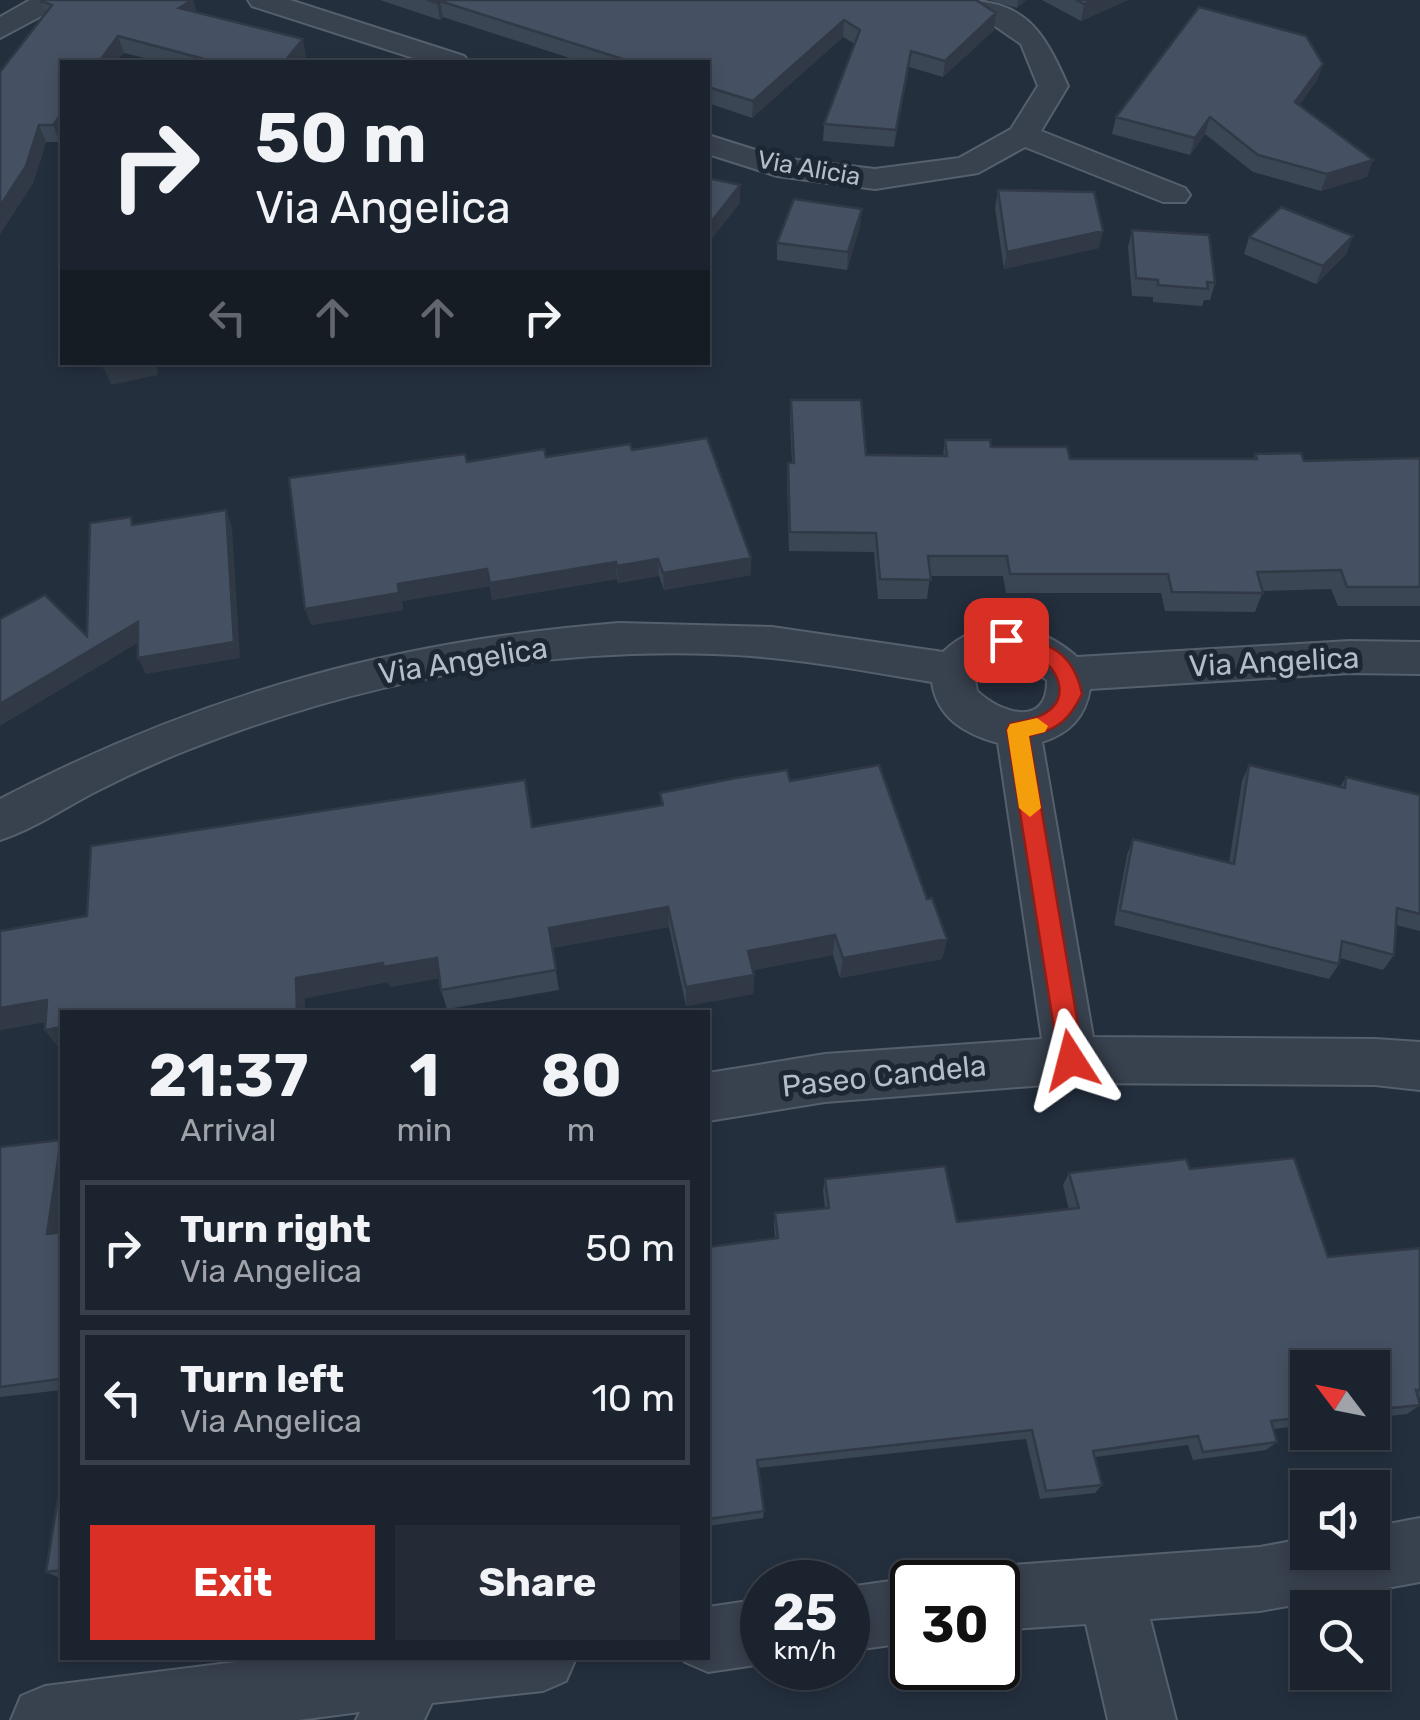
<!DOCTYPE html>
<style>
:root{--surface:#1b232e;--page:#242b36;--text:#f1f3f6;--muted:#a0a4aa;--line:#39404a;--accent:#d93025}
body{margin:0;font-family:Rubik,sans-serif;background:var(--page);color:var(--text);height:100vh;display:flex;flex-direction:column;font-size:38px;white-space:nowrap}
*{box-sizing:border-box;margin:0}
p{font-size:32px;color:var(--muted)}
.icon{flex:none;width:55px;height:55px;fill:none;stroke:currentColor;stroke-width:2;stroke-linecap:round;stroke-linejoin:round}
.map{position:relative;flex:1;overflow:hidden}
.details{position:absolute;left:60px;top:1010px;width:650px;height:650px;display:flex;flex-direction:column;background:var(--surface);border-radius:0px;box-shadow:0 5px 15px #0003,0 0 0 2px var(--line)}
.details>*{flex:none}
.hud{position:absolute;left:60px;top:60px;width:650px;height:305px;border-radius:0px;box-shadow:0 5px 15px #0003,0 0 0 2px var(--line);background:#1b232e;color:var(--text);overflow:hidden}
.needle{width:65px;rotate:302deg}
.controls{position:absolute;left:1290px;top:1350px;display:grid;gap:20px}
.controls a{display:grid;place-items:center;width:100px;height:100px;border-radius:0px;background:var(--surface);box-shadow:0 5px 15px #0003,0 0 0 2px var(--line);font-size:50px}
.speed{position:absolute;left:740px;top:1560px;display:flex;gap:20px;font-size:50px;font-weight:700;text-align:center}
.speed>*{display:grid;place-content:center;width:130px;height:130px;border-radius:50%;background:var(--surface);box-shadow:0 5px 15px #0003,0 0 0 2px var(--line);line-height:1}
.speed small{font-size:25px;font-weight:400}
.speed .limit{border:5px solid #111;border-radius:15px;background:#fff;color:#111}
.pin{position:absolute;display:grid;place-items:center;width:85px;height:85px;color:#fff;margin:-42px;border-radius:20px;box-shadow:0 5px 15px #0006}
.me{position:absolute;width:110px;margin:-55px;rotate:351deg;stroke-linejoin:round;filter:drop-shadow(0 0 8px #0008)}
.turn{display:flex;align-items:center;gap:35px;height:210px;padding:0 30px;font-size:45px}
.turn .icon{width:130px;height:130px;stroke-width:2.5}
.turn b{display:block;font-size:70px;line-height:85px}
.lanes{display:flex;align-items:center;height:95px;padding:0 30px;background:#0003;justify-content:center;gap:50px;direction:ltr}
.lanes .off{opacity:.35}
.eta{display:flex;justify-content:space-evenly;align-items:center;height:170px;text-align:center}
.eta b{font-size:60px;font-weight:700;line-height:70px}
.action{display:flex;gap:20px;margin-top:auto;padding:20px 30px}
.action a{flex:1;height:115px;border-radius:0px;background:var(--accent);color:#fff;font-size:40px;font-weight:700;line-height:115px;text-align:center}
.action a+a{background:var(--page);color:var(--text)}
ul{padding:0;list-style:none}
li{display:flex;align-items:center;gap:30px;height:135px;margin:0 20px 15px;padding:0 10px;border:5px solid var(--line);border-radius:0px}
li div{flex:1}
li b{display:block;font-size:38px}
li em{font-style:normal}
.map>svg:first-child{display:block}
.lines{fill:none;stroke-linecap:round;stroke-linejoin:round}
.minor-casing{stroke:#565f6c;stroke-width:4}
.minor{fill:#38414e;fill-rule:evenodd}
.wall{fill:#3b4654}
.shaded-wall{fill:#303945}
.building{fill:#455162;stroke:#303945;stroke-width:2.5}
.route{fill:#d93025;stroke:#8d1f18;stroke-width:2.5}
.slow{fill:#f59e0b}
.labels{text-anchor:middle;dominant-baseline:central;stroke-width:10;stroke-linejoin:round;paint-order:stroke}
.far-street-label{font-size:25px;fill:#b4bcc9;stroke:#1d2633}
.street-label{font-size:30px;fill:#b4bcc9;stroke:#1d2633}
</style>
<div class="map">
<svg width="1420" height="1720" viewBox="0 0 1420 1720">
<rect width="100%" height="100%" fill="#242f3e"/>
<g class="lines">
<g class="minor-casing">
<path id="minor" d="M 30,0 L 64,0 L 60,6 L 0,38 L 0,17 Z
M 248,0 L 290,0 L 464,56 L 469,62 L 426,62 L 252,6 Z
M 957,0 C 1025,0 1042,28 1068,86 L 1041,131 L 1185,188 L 1190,195 L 1185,202 L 1163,202 L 1025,147 L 978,173 L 875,189 L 777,176 L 708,154 L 708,135 L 781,158 L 875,169 L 959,158 L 1011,129 L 1038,86 L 1021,44 Z
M 619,623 L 772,627 L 943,652 C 984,613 1037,622 1077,657 L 1349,641 L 1420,642 L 1420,674 L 1349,673 L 1090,689 C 1085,717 1070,733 1042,742 L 1093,1037 L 1375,1039 L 1420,1042 L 1420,1090 L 1375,1085 L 1071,1083 L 825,1102 L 708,1121 L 708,1073 L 825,1054 L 1042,1039 L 998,743 C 965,734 937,718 932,682 C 860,670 787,656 713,654 C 532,648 353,684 185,751 C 155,763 124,777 95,792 C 64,808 34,829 0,840 L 0,799 C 202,694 393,641 619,623 ZM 998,656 L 1014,657 L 1047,680 C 1048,729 1000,713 977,691 L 974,674 Z
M 1420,1518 L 1420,1582 L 1260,1611 L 1150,1619 L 1176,1720 L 1108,1720 L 1086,1624 L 998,1630 L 998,1582 L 972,1582 L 975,1575 L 998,1566 L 1260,1547 L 1308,1538 L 1308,1552 L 1372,1552 L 1372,1527 Z
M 912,1578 L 924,1582 L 912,1582 L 912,1642 L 848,1651 L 848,1587 Z
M 762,1599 L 762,1664 L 708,1672 L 685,1662 L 683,1658 L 708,1658 L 708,1607 Z
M 268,1658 L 576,1658 L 566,1681 L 543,1691 L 432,1703 L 424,1720 L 356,1720 L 360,1712 L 299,1720 L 11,1720 L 21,1696 L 45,1686 Z"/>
</g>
<use href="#minor" class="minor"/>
</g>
<path class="wall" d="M 193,0 L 196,12 L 306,56 L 301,62 L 161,62 L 124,53 L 116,62 L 62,62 L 60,142 L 46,142 L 33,183 L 0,234 L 0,72 L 46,14 L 41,1 Z
M 380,0 L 976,0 L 994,30 L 943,77 L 909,67 L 894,147 L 823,141 L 824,124 L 855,44 L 843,37 L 752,118 L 708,103 L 708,62 L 582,62 L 443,17 L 440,20 Z
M 989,0 L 1026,0 L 1017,8 Z
M 1042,0 L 1128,0 L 1081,21 Z
M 1323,64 L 1317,80 L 1299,105 L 1367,177 L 1321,191 L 1253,172 L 1205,134 L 1190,155 L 1112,134 L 1116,117 Z
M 998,190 L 1099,248 L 1004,269 L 995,208 Z
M 860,226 L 847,270 L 777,260 L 777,243 Z
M 1132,230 L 1215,283 L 1210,300 L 1204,300 L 1202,306 L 1153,302 L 1153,297 L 1132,296 L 1128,247 Z
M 1249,237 L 1347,253 L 1316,284 L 1244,254 Z
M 791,400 L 866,455 L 943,456 L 945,440 L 1070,459 L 1253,459 L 1255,454 L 1304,461 L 1420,458 L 1420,606 L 1338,606 L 1331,589 L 1263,591 L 1255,612 L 1165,611 L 1161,593 L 1006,593 L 1003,576 L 930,576 L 927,599 L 878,599 L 874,552 L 789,551 L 787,482 L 788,463 L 792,463 L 790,420 Z
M 632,450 L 751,558 L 751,575 L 664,590 L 659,576 L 618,583 L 617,579 L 492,600 L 490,586 L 402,601 L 403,610 L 311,625 L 467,462 Z
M 879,765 L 927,899 L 932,898 L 947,939 L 942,959 L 840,978 L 833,955 L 753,970 L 754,975 L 753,994 L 686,1006 L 669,927 L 552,948 L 559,990 L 447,1009 L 441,990 L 439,978 L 390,987 L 388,982 L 305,998 L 305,1012 L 62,1012 L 62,1048 L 59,1048 L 45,1030 L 45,1022 L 0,1030 L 0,931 L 87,916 L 91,846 L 525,780 L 533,827 L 661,805 L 660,793 L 736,778 L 787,770 L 790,781 Z
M 1249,765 L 1340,787 L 1346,777 L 1420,795 L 1420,931 L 1396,925 L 1394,955 L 1383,970 L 1340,958 L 1339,964 L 1329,979 L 1114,925 L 1127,855 L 1133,839 L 1229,863 L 1242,781 Z
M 0,1147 L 61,1232 L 62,1232 L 62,1390 L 0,1397 Z
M 1190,1169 L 1328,1257 L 1420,1248 L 1420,1397 L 1418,1398 L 1420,1405 L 1407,1414 L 1372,1418 L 1372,1368 L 1308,1368 L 1308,1425 L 1273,1429 L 1277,1442 L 1266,1450 L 1193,1460 L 1188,1445 L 1095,1457 L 1102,1485 L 1095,1493 L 1040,1499 L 1026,1439 L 758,1468 L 764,1511 L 763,1518 L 708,1526 L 708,1247 L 775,1238 L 774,1225 L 775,1213 L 825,1208 L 823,1191 L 825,1179 L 957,1222 L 1069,1210 L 1063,1185 L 1069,1173 Z
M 62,1491 L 62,1577 L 60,1578 L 46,1572 Z"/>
<path class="shaded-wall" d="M 193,0 L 198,17 L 179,8 Z
M 1018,0 L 1026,0 L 1017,8 Z
M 1094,0 L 1128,0 L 1081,21 L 1084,4 Z
M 440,1 L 443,17 L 440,20 L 437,3 Z
M 996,13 L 994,30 L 943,77 L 945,61 Z
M 844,20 L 843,37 L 752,118 L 753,101 Z
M 118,36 L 124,53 L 116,62 L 99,62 Z
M 303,39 L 306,56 L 301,62 L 284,62 Z
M 911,51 L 909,67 L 894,147 L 896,130 Z
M 1323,64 L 1317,80 L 1290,119 L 1295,102 Z
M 62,113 L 62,138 L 60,142 L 53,125 Z
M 1210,117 L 1205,134 L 1190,155 L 1195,138 Z
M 39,125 L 46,142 L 33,183 L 0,234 L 0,206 Z
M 1373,160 L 1367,177 L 1321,191 L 1327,174 Z
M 740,185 L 740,203 L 708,244 L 708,226 Z
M 862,209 L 860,226 L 847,270 L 848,252 Z
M 1103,231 L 1099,248 L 1004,269 L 1007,252 Z
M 1353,236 L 1347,253 L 1316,284 L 1323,266 Z
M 130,362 L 164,362 L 157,364 L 158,375 L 111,385 L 104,368 Z
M 226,510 L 232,527 L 240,658 L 146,674 L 138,658 Z
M 751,558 L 751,575 L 664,590 L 663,573 Z
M 658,559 L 659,576 L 618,583 L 617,566 Z
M 616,562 L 617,579 L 492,600 L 490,583 Z
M 487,569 L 490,586 L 402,601 L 403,610 L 311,625 L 305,609 L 398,584 Z
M 138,622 L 146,638 L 0,726 L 0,704 Z
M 668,907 L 669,927 L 552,948 L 559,990 L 549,928 Z
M 835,935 L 833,955 L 747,971 L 748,951 Z
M 947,939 L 942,959 L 840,978 L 843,958 Z
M 437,958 L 443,977 L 390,987 L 388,982 L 305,998 L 305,1012 L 290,1012 L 296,978 L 383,963 Z
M 754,975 L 753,994 L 686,1006 L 686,987 Z
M 47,1000 L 61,1019 L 0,1030 L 0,1008 Z
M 62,1027 L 62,1048 L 59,1048 L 45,1030 Z
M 61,1140 L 62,1141 L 62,1221 L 59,1245 L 47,1234 Z"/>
<path class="building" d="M 42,0 L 192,0 L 179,8 L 303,39 L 284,62 L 201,62 L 204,59 L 118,36 L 99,62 L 62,62 L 62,113 L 53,125 L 39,125 L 26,166 L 0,206 L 0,72 L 52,5 L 41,1 Z
M 427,0 L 976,0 L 996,13 L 945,61 L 911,51 L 896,130 L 824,124 L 860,30 L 844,20 L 753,101 L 708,87 L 708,62 L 632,62 L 440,1 L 437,3 Z
M 1076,0 L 1094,0 L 1084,4 Z
M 1199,7 L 1306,36 L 1323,64 L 1295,102 L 1373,160 L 1327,174 L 1258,155 L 1210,117 L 1195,138 L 1116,117 Z
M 708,178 L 740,185 L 708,226 Z
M 998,190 L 1094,192 L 1103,231 L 1007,252 Z
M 794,199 L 862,209 L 848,252 L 777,243 Z
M 1281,207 L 1353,236 L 1323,266 L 1249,237 Z
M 1132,230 L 1209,235 L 1215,283 L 1207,282 L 1208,289 L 1158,285 L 1158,280 L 1136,278 Z
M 103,362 L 130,362 L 104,368 Z
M 791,400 L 861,400 L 866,455 L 947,456 L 945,440 L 990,440 L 991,447 L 1067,447 L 1070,459 L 1257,459 L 1255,454 L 1301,453 L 1304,461 L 1420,458 L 1420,587 L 1347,587 L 1341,570 L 1257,572 L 1263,593 L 1172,592 L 1168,574 L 1010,574 L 1007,556 L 928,556 L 931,580 L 880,579 L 876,533 L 790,532 L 788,463 L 794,463 Z
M 707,438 L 751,558 L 663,573 L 658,559 L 617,566 L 616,562 L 490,583 L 487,569 L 398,584 L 399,593 L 305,609 L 289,478 L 465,454 L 467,462 L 544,449 L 546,457 L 630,444 L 632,450 Z
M 226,510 L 234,642 L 138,658 L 138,622 L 0,704 L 0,619 L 45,595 L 87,636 L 90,523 L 131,517 L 132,525 Z
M 879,765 L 927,899 L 932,898 L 947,939 L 843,958 L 835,935 L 748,951 L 754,975 L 686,987 L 668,907 L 549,928 L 556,970 L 441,990 L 437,958 L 383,967 L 383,963 L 296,978 L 297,1011 L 290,1012 L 62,1012 L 62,1027 L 45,1030 L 47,1000 L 0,1008 L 0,931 L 87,916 L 91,846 L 525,780 L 532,827 L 663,805 L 660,793 L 736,778 L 787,770 L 790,781 Z
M 1249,765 L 1345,788 L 1346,777 L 1420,795 L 1420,914 L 1397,908 L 1394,955 L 1342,941 L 1339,964 L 1120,910 L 1133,839 L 1234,864 Z
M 61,1140 L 47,1234 L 62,1232 L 62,1366 L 61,1366 L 60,1379 L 0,1387 L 0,1147 Z
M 1294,1158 L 1328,1257 L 1420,1248 L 1420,1390 L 1416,1390 L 1420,1405 L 1372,1410 L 1372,1368 L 1308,1368 L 1308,1417 L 1271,1421 L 1277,1442 L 1203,1452 L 1198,1436 L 1093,1451 L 1102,1485 L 1046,1491 L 1032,1430 L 757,1460 L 764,1511 L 708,1519 L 708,1247 L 778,1238 L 775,1213 L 829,1208 L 825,1179 L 945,1166 L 957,1222 L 1079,1208 L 1069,1173 L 1186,1159 L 1190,1169 Z
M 62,1491 L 62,1570 L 46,1572 L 59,1492 Z"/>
<path class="route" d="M 1006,632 C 1046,643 1073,649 1082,694 C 1070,719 1058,730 1029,736 L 1084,1060 L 1080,1068 L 1071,1071 L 1062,1068 L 1059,1060 L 1007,730 L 1010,724 C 1021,721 1032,720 1042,715 C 1070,700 1061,673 1039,657 C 1029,650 1011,648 999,645 L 999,634 Z"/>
<path class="slow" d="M 1037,718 L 1048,726 L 1045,732 L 1029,736 L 1041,808 L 1030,817 L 1019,808 L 1007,730 L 1010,724 Z"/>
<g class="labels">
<g class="far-street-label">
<text transform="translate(809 168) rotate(10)">Via Alicia</text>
</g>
<g class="street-label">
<text transform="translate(463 661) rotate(-9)">Via Angelica</text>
<text transform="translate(1274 662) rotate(-3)">Via Angelica</text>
<text transform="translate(884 1076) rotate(-6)">Paseo Candela</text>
</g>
</g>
</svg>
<div class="controls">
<a><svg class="needle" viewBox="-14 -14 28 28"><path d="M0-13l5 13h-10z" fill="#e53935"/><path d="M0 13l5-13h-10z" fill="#a0a4aa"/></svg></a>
<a><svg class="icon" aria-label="sound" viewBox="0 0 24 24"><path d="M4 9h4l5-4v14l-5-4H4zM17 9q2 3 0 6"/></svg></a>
<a><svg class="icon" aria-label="search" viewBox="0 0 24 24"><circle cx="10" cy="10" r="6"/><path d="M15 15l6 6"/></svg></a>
</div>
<div class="speed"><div>25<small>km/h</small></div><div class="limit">30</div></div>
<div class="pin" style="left:1006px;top:640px;background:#d93025"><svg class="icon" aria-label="arrive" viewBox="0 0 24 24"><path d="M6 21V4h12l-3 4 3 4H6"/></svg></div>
<svg class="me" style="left:1071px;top:1060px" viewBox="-20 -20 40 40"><path d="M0-17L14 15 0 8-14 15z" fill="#d93025" stroke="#fff" stroke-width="4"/></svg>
<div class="hud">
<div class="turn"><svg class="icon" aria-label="right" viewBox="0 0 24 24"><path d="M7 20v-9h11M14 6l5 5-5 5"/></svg><div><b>50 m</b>Via Angelica</div></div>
<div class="lanes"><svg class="icon off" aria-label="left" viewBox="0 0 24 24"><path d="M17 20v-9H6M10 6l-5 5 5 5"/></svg><svg class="icon off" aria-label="ahead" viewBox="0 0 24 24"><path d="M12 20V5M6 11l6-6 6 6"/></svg><svg class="icon off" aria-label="ahead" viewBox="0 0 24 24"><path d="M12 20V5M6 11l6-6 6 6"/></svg><svg class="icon" aria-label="right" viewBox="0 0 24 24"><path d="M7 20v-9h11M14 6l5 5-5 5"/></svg></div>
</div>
<section class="details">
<div class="eta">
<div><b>21:37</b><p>Arrival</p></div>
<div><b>1</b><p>min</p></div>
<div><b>80</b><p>m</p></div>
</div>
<ul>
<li><svg class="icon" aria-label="right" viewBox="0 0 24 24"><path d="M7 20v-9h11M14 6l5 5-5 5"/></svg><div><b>Turn right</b><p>Via Angelica</p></div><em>50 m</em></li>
<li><svg class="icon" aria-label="left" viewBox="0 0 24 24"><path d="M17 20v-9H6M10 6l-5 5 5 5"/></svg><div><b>Turn left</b><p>Via Angelica</p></div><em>10 m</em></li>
</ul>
<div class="action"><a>Exit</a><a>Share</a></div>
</section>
</div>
